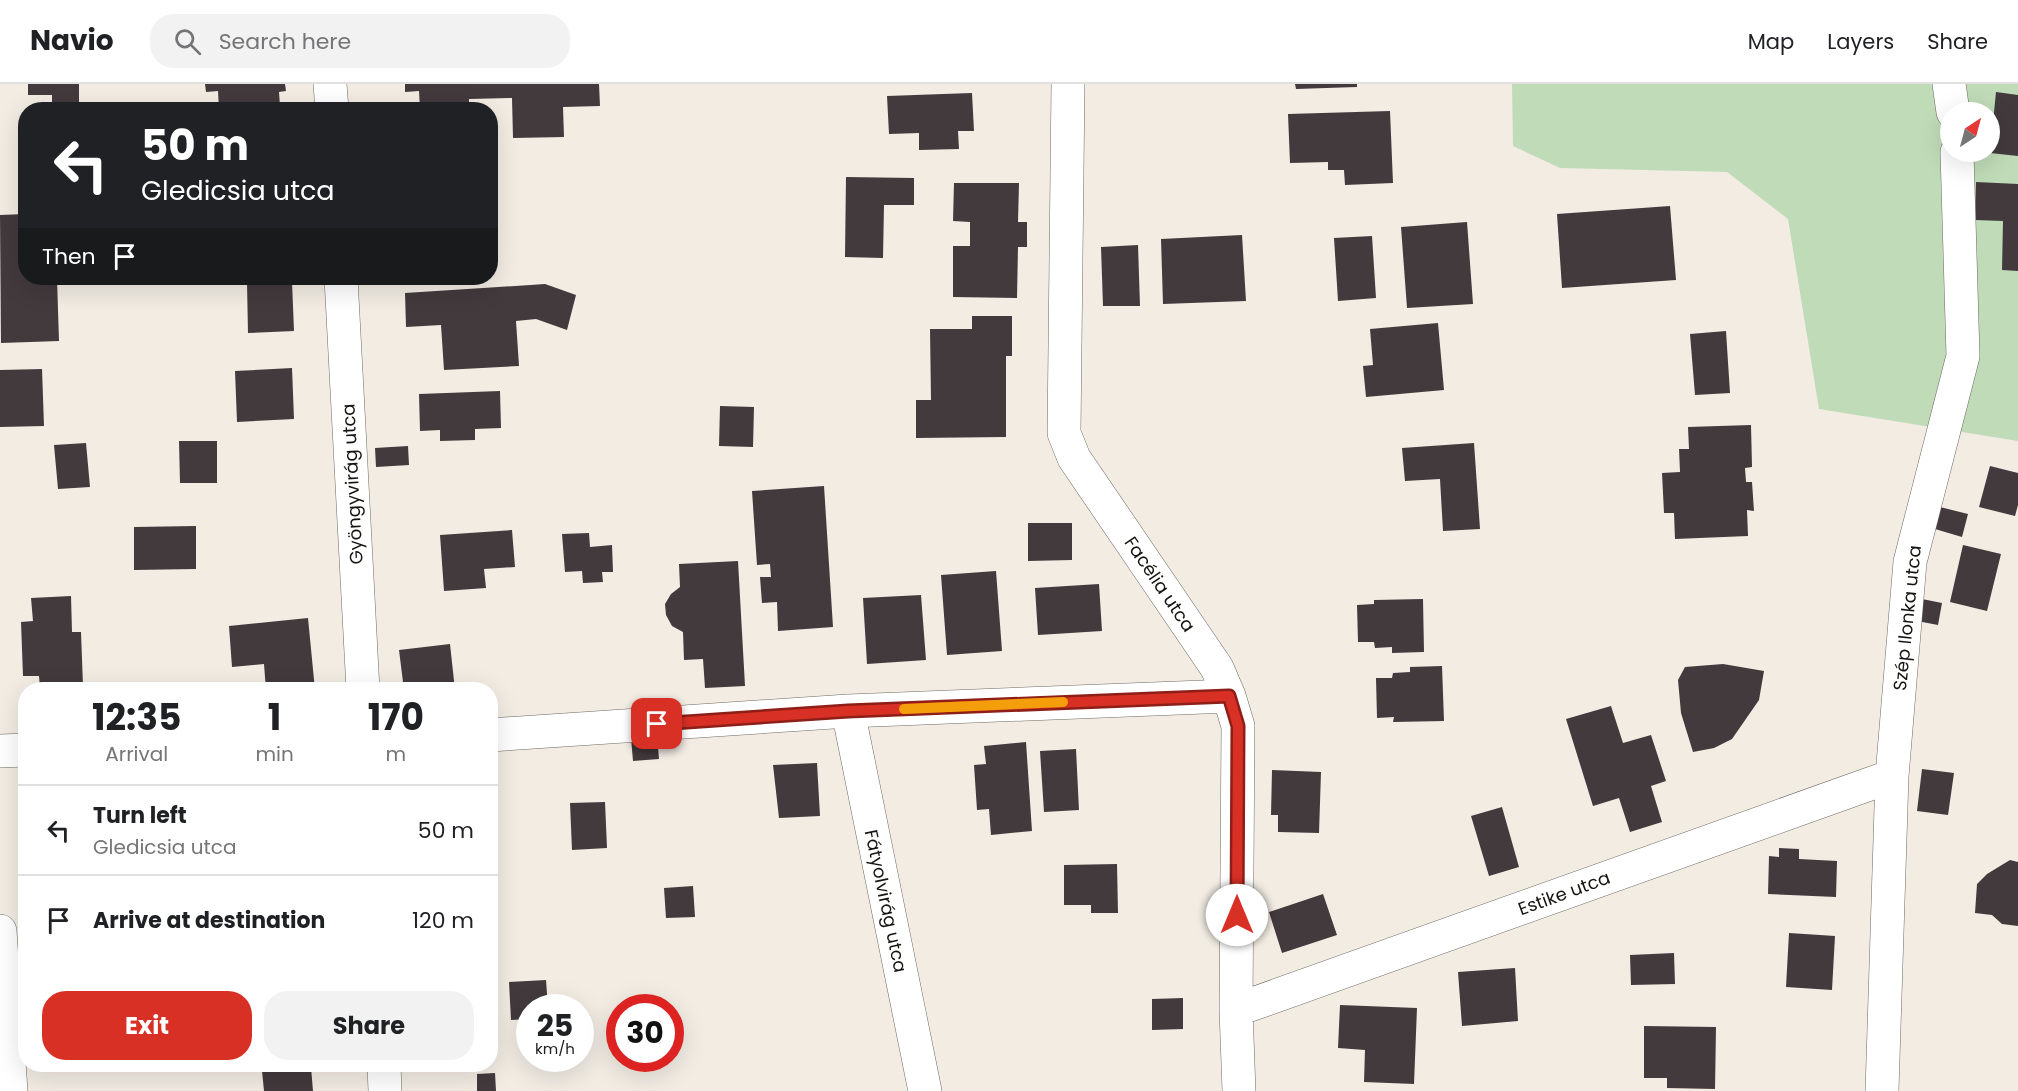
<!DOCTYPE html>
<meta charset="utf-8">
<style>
:root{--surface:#fff;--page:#f2f2f2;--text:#202124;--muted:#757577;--line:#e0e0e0;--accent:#d93025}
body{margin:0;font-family:Poppins,sans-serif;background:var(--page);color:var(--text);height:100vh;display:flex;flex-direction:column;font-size:22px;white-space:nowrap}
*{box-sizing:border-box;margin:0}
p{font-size:20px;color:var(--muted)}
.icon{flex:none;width:33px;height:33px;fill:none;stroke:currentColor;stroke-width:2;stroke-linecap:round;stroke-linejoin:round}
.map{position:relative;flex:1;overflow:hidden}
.details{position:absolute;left:18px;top:598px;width:480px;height:390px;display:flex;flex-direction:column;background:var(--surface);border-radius:24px;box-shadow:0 6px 24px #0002}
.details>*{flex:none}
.banner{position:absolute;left:18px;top:18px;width:480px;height:183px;border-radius:24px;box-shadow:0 6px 24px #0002;background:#202124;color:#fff;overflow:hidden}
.needle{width:39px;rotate:36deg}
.controls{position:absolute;left:1940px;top:18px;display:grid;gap:12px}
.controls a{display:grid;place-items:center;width:60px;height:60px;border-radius:50%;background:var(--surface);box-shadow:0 6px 24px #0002;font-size:30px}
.speed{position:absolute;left:516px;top:910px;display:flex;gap:12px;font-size:30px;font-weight:700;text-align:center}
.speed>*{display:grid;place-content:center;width:78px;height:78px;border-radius:50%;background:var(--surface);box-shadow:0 6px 24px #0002;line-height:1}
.speed small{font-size:15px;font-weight:400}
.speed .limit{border:9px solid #d22;background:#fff;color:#111}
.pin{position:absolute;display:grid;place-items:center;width:51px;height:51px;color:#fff;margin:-26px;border-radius:12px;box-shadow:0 3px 9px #0006}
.me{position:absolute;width:66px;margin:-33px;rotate:0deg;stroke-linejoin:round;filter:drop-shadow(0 0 4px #0008)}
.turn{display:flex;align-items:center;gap:21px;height:126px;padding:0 24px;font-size:27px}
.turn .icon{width:78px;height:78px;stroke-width:2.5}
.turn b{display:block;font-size:42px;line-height:51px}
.then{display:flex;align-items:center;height:57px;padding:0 24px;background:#0003;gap:12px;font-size:22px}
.eta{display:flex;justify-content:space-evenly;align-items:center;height:102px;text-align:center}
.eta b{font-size:36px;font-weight:700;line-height:42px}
.button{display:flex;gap:12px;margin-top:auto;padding:12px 24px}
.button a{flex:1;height:69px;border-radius:24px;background:var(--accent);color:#fff;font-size:24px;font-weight:700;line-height:69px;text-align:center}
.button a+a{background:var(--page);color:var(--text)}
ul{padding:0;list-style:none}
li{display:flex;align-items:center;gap:18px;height:90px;padding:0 24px;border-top:2px solid var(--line)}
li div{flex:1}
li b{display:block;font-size:22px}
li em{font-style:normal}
header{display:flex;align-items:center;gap:36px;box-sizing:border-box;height:84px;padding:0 30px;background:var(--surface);border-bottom:2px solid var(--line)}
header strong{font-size:28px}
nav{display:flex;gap:33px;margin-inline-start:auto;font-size:21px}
.search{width:420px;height:54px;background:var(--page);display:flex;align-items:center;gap:15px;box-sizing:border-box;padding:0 21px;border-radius:24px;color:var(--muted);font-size:22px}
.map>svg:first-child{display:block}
.green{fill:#c0dbb8;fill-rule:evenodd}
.building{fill:#423a3d}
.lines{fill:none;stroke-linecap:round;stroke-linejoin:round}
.minor-casing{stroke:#6f6a63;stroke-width:34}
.minor{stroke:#fff;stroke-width:33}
.route-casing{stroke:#8d1f18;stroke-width:15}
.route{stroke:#d93025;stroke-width:10}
.slow{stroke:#f59e0b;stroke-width:10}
.labels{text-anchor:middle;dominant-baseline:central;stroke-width:6;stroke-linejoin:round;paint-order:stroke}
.street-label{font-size:18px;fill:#161411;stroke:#fff}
</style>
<header>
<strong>Navio</strong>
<div class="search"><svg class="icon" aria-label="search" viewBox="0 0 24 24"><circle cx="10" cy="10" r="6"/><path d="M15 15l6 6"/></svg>Search here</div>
<nav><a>Map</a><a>Layers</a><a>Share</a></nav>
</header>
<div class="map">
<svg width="2018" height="1007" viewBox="0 0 2018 1007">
<rect width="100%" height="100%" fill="#f2ece3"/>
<path class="green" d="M 1512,0 L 2018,0 L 2018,357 L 1819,325 L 1788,135 L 1727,88 L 1560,84 L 1513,62 ZM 1950,28 L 1989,28 L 1989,68 L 1950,68 Z"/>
<path class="building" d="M 28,0 L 79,0 L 79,26 L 52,26 L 52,11 L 28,11 Z
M 205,0 L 285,0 L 286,7 L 279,8 L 280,22 L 219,26 L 218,7 L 206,8 Z
M 405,0 L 599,0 L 600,22 L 563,23 L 564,53 L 513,54 L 512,14 L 469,15 L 469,26 L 420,26 L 419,7 L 405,8 Z
M 1295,0 L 1357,0 L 1357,3 L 1296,5 Z
M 1996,8 L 2018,11 L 2018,72 L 1990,69 Z
M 972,9 L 974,47 L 958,47 L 959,65 L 919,66 L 919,49 L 889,50 L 887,12 Z
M 1390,27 L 1393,99 L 1345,101 L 1344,86 L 1328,86 L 1328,78 L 1290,79 L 1288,30 Z
M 846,93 L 914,94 L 914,121 L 884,121 L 883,174 L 845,173 Z
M 1976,98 L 2018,100 L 2018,187 L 2002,186 L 2003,137 L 1975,136 Z
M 954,99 L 1019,99 L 1018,138 L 1027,138 L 1027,163 L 1018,163 L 1017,214 L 953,213 L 953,162 L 970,162 L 970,138 L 953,137 Z
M 1670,122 L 1676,196 L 1562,204 L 1557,130 Z
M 26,130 L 26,194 L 57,194 L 59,257 L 1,259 L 0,131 Z
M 1467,138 L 1473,220 L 1407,224 L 1401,143 Z
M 1242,151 L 1246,217 L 1163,220 L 1161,155 Z
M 1372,152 L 1376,214 L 1338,217 L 1334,154 Z
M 1138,161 L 1140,222 L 1103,222 L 1101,163 Z
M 292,198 L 294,247 L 248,249 L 247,199 Z
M 545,200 L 576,211 L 567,246 L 536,235 L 516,237 L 519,282 L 444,286 L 441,241 L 406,243 L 405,209 Z
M 972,232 L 1012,232 L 1012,272 L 1006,272 L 1006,353 L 916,354 L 916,316 L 931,316 L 930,245 L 972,245 Z
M 1438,239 L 1444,306 L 1366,313 L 1363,282 L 1373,281 L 1370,245 Z
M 1726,247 L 1730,309 L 1695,311 L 1690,250 Z
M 292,284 L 294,335 L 237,338 L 235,287 Z
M 42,285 L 44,342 L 0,343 L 0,286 Z
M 500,307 L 501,344 L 475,345 L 475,356 L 440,357 L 440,346 L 420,347 L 419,310 Z
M 720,322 L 754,323 L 753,363 L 719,362 Z
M 1751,341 L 1752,383 L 1745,384 L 1746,398 L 1752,398 L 1754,427 L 1747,426 L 1748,452 L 1675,455 L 1674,429 L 1664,429 L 1662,389 L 1680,388 L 1679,365 L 1689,365 L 1688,343 Z
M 179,357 L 217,357 L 217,399 L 180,399 Z
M 86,359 L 90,403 L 58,405 L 54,361 Z
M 1474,359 L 1480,445 L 1443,447 L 1440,395 L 1405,397 L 1402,364 Z
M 408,362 L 409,381 L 376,383 L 375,364 Z
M 1990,382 L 2018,389 L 2018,421 L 2015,432 L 1979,423 Z
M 824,402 L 833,543 L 778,547 L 777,518 L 762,519 L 760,493 L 771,493 L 770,480 L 757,481 L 752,407 Z
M 1940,423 L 1968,430 L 1962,453 L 1935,445 Z
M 1028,439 L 1072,439 L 1072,476 L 1028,477 Z
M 196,442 L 196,485 L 134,486 L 134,443 Z
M 512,446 L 515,483 L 484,485 L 486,504 L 444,507 L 440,451 Z
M 589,449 L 590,463 L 612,461 L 613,488 L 602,488 L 603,498 L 583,499 L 582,487 L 565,488 L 562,450 Z
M 1963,461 L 2001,470 L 1987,527 L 1950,518 Z
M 738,477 L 745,602 L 705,604 L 703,575 L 684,576 L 683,548 L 672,542 L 666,531 L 665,520 L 671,510 L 680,503 L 679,480 Z
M 996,487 L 1002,567 L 947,571 L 941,491 Z
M 1099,500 L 1102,547 L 1038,551 L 1035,504 Z
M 921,511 L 926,576 L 867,580 L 863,514 Z
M 71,512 L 72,548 L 81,548 L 83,602 L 40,604 L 39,592 L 23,592 L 21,538 L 33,537 L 31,514 Z
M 1423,515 L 1424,568 L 1392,569 L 1392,563 L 1375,564 L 1374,558 L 1358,558 L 1357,521 L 1374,520 L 1374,516 Z
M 1922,515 L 1942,519 L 1938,541 L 1917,537 Z
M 308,534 L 315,606 L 266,606 L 264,580 L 232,583 L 229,542 Z
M 450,560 L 455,606 L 404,606 L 399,566 Z
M 1723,580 L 1764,587 L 1759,616 L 1732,655 L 1714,664 L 1693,668 L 1681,629 L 1678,596 L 1685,583 Z
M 1442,582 L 1444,637 L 1393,638 L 1394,633 L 1377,634 L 1376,594 L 1392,594 L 1393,589 L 1410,588 L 1410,583 Z
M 1611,622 L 1623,659 L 1651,651 L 1666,697 L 1651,702 L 1662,738 L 1630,748 L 1619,714 L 1593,722 L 1566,635 Z
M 657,652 L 659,675 L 633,677 L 631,654 Z
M 1026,658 L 1032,747 L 991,751 L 989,725 L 977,726 L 974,681 L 986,680 L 984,662 Z
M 1076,665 L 1079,726 L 1044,728 L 1040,667 Z
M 817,679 L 820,732 L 779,734 L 773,681 Z
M 1922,685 L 1954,689 L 1948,731 L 1917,727 Z
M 1272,686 L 1321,688 L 1319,749 L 1278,748 L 1278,731 L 1271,731 Z
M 605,718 L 607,764 L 572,766 L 570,719 Z
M 1502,723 L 1519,783 L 1489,792 L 1471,732 Z
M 1779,764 L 1799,765 L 1799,775 L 1837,777 L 1836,813 L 1768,810 L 1769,772 L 1779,773 Z
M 2010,776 L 2018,778 L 2018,842 L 2002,840 L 1992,831 L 1975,829 L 1977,800 L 1987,790 Z
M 1117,780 L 1118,829 L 1091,829 L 1091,821 L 1064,821 L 1064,781 Z
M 693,802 L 695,833 L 666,834 L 664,804 Z
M 1323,810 L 1337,851 L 1282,869 L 1269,828 Z
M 1789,849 L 1835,852 L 1832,906 L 1786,903 Z
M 1674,869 L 1675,900 L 1631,901 L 1630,871 Z
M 1515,884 L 1518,937 L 1462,942 L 1458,888 Z
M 546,896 L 548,924 L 530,924 L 530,935 L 511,936 L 509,898 Z
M 495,903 L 497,963 L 490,970 L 490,904 Z
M 1183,914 L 1183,945 L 1152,946 L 1152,915 Z
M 1340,921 L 1417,924 L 1414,1000 L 1364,998 L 1365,966 L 1338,964 Z
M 1644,942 L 1716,943 L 1715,1005 L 1667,1004 L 1667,994 L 1644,994 Z
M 311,983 L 313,1007 L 264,1007 L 262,987 Z
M 495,989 L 496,1007 L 477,1007 L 477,990 Z"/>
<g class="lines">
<g class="minor-casing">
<path id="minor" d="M 330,0 L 332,26
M 1068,0 L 1064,349 L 1074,374 L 1217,584 L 1229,612 L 1238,642 L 1236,926 L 1239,1007
M 1949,0 L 1953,28
M 341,194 L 363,606
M 848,627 L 925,1007
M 490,651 L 848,627 L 1229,612
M 0,667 L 26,666
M 0,847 L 11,1007
M 1236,926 L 1892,692
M 384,981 L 385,1007
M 1882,1007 L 1892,692 L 1910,478 L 1963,272 L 1957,68"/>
</g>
<use href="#minor" class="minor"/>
</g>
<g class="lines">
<g class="route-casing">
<path id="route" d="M 657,640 L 848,627 L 1229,612 L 1238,642 L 1237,831"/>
</g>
<use href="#route" class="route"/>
<path class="slow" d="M 904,625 L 1063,618"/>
</g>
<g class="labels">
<g class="street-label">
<text transform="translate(352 400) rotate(-93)">Gyöngyvirág utca</text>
<text transform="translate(1160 500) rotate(56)">Facélia utca</text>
<text transform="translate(1907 534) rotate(-84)">Szép Ilonka utca</text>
<text transform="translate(1564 809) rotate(-20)">Estike utca</text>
<text transform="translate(886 817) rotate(78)">Fátyolvirág utca</text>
</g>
</g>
</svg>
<div class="controls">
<a><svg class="needle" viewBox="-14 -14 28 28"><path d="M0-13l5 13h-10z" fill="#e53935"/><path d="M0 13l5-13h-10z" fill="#757577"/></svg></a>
</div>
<div class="speed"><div>25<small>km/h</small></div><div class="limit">30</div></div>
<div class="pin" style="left:657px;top:640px;background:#d93025"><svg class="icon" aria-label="arrive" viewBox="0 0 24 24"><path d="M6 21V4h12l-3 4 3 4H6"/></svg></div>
<svg class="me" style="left:1237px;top:831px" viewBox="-20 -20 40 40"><circle r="19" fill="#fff"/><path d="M0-13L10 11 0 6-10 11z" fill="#d93025"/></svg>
<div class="banner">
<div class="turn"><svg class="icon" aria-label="left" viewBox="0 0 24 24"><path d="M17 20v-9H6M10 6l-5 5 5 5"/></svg><div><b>50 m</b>Gledicsia utca</div></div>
<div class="then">Then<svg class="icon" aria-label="arrive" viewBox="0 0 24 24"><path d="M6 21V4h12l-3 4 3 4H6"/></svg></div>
</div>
<section class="details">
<div class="eta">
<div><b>12:35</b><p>Arrival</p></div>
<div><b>1</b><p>min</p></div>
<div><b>170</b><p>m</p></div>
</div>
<ul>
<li><svg class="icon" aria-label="left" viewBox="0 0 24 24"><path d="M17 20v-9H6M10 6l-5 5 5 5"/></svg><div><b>Turn left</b><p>Gledicsia utca</p></div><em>50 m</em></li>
<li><svg class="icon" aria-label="arrive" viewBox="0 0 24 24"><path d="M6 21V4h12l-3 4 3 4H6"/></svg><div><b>Arrive at destination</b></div><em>120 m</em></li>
</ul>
<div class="button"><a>Exit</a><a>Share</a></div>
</section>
</div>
